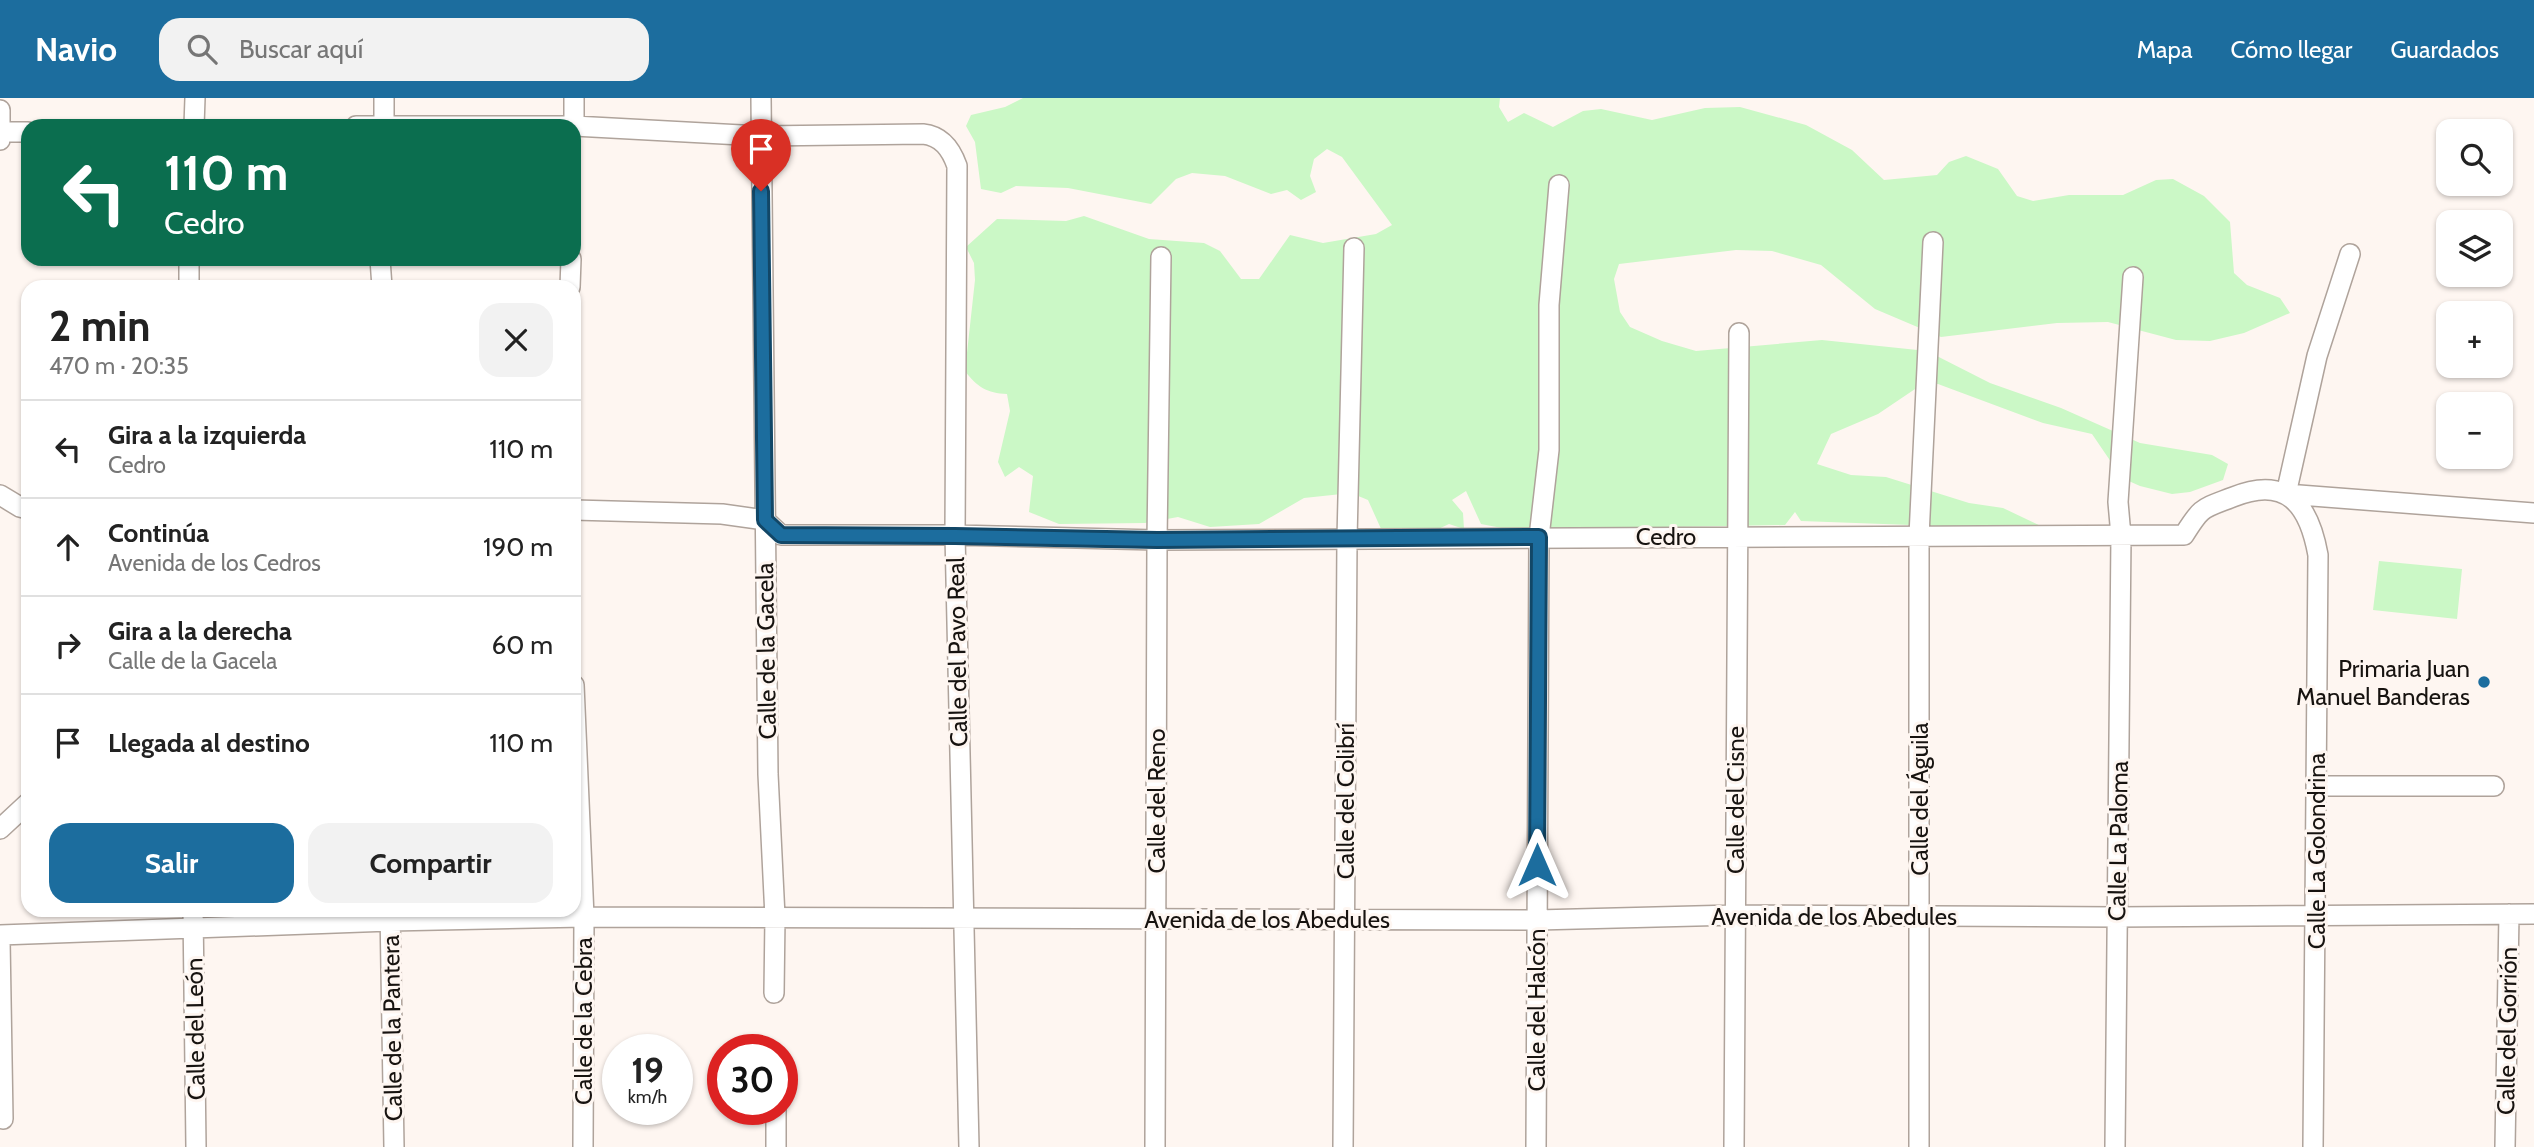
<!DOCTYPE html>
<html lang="es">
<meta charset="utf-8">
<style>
:root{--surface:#fff;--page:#f2f2f2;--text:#222;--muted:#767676;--line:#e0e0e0;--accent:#1c6d9e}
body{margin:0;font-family:Cabin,sans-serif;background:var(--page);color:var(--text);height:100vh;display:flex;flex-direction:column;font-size:26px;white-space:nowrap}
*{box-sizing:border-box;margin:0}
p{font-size:23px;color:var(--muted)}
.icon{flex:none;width:38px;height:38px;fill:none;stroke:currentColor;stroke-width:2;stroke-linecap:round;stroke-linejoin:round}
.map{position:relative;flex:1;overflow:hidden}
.details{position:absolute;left:21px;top:182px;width:560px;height:637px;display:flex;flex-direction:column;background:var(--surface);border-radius:21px;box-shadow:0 2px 5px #0004}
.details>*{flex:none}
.top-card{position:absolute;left:21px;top:21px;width:560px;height:147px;border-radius:21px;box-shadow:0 2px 5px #0004;background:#0b6e4f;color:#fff;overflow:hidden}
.buttons{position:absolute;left:2436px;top:21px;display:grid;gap:14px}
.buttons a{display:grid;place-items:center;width:77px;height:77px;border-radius:14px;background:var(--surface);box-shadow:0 2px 5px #0004;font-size:35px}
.speed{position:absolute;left:602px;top:936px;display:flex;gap:14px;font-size:35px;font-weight:700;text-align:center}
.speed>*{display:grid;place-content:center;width:91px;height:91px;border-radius:50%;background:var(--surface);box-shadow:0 2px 5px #0004;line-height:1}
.speed small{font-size:18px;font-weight:400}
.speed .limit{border:10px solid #d22;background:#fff;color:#111}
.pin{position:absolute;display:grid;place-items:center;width:60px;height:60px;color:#fff;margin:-72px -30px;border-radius:50% 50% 50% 0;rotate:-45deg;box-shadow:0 0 7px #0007}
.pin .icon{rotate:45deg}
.me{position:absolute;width:77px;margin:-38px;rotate:0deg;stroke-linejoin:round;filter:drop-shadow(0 0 5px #0008)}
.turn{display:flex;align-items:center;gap:24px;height:147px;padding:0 28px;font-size:32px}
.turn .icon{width:91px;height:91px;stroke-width:2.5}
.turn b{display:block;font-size:49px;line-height:60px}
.round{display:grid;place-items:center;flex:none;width:74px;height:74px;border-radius:21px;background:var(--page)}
.summary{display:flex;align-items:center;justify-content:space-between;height:119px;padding:0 28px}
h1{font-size:42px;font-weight:700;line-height:52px}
.primary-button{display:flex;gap:14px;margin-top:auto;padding:14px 28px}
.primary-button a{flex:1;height:80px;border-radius:21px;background:var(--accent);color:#fff;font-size:28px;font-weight:700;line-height:80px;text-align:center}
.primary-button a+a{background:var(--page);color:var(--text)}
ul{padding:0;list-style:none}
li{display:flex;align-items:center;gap:21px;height:98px;padding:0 28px;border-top:2px solid var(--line)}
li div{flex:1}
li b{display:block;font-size:26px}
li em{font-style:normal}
header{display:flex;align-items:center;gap:42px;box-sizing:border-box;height:98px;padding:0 35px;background:var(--accent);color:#fff}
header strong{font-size:33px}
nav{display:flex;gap:38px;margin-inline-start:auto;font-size:24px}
.search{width:490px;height:63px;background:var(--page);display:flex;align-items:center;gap:18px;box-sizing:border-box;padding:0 24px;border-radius:21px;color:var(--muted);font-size:26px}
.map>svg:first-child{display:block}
.green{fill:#cbf8c6}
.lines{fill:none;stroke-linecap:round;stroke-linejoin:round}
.street-casing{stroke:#afa39b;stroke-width:22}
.street{stroke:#fff;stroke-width:19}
.route-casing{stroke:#124767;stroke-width:18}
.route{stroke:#1c6d9e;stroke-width:12}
.poi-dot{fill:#1c6d9e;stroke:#fef6f1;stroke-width:2.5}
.labels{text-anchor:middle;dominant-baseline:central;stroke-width:6;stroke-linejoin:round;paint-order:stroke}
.street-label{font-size:24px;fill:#171310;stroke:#fef6f1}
.poi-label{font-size:24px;fill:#171310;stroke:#fef6f1;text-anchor:end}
</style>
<header>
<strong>Navio</strong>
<div class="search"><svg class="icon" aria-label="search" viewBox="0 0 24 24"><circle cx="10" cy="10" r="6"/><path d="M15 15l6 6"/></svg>Buscar aquí</div>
<nav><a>Mapa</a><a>Cómo llegar</a><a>Guardados</a></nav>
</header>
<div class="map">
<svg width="2534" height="1049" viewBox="0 0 2534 1049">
<rect width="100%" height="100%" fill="#fef6f1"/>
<path class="green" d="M 1023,0 L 1500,0 L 1499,9 L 1508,24 L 1524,15 L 1553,29 L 1583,13 L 1601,11 L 1652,22 L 1705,10 L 1740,9 L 1806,27 L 1852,52 L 1884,82 L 1937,77 L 1949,64 L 1966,58 L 1998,71 L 2017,98 L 2033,103 L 2069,97 L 2123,97 L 2156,82 L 2173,81 L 2204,98 L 2230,124 L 2234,175 L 2247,187 L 2280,200 L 2290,215 L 2244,235 L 2210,243 L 2176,242 L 2108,224 L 2057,225 L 1941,239 L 1875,211 L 1821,167 L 1772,153 L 1736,152 L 1619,166 L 1614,181 L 1620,214 L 1630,229 L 1662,243 L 1696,253 L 1822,242 L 1927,253 L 1990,285 L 2061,310 L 2140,345 L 2212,357 L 2228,366 L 2223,382 L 2190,394 L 2172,396 L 2140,388 L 2122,380 L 2092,336 L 2043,325 L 1938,286 L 1921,287 L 1878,316 L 1831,336 L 1817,366 L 1851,377 L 1886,379 L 1969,405 L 2003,410 L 2049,432 L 1801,423 L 1795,414 L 1785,427 L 1512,432 L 1481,426 L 1466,393 L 1452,402 L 1463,415 L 1464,431 L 1449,426 L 1432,434 L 1382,433 L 1368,402 L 1351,395 L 1304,400 L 1259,426 L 1210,429 L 1178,419 L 1145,425 L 1059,426 L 1029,414 L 1033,378 L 1019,369 L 1005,379 L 998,364 L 1010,313 L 1007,296 C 987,295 977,289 965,273 L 975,182 L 974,165 L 966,149 L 997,121 L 1066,123 L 1084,118 L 1149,141 L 1204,145 L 1220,153 L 1241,181 L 1259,181 L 1290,137 L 1323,145 L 1376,136 L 1392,127 L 1342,59 L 1327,51 L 1314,61 L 1310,78 L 1316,94 L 1301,102 L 1287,92 L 1271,96 L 1225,78 L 1192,75 L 1176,81 L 1151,106 L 1068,90 L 1016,88 L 1001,95 L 981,91 L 975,44 L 966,28 L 971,17 L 1005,9 Z
M 2379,463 L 2462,471 L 2457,521 L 2373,512 Z"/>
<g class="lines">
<g class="street-casing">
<path id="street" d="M 384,0 L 384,28
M 761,0 L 768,676 L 775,819 L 774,895
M 0,12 L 0,42
M 194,28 L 195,0
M 356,28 L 574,28 L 760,38 L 923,36 C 942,38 951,51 957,68 L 955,437 L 969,1049
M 574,28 L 574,0
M 0,34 L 28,34
M 2350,156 L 2317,258 L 2286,396 L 2534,415
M 380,161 L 382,189
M 189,189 L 189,161
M 570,189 L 571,161
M 0,397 L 20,409 L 28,411
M 574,412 L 722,416 L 765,422 L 781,437 L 955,437 L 1157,442 L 2184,437 C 2202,408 2202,411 2233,399 C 2287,377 2309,407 2318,457 L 2313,1049
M 574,587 L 584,819 L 583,1049
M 2316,688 L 2494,688
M 0,731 L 28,705
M 193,812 L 196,1049
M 390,812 L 394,1049
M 0,837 L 390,823 L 584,819 L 1537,822 L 1735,817 L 2117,819 L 2534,816
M 0,842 L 3,1021
M 776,1049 L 776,1012
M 1155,1049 L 1157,442 L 1161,159
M 1343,1049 L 1347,441 L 1354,150
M 1536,1049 L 1539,439 L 1549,352 L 1549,207 L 1559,87
M 1734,1049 L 1739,235
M 1919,1049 L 1919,438 L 1933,144
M 2115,1049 L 2121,438 L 2118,404 L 2133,179
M 2505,1049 L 2509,816"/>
</g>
<use href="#street" class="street"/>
</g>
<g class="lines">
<g class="route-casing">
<path id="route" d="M 761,93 L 765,422 L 781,437 L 955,438 L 1157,442 L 1539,439 L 1537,767"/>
</g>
<use href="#route" class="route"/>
</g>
<circle class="poi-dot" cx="2484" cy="584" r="7"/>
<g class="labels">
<g class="street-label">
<text x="1666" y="438">Cedro</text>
<text transform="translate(766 553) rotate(-91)">Calle de la Gacela</text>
<text transform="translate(957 554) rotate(-91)">Calle del Pavo Real</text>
<text transform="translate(1919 701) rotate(-90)">Calle del Águila</text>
<text transform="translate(1735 702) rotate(-90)">Calle del Cisne</text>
<text transform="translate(1156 703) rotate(-90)">Calle del Reno</text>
<text transform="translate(1345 703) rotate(-90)">Calle del Colibrí</text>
<text transform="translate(2118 743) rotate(-89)">Calle La Paloma</text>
<text transform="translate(2316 753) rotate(-90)">Calle La Golondrina</text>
<text x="1834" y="818">Avenida de los Abedules</text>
<text x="1267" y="821">Avenida de los Abedules</text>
<text transform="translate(1536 912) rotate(-90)">Calle del Halcón</text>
<text transform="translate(583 923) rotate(-90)">Calle de la Cebra</text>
<text transform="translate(392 930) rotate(-91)">Calle de la Pantera</text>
<text transform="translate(195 931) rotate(-91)">Calle del León</text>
<text transform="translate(2507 933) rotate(-89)">Calle del Gorrión</text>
</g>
<g class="poi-label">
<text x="2470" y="570">Primaria Juan<tspan x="2470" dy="28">Manuel Banderas</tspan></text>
</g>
</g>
</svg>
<div class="buttons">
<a><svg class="icon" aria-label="search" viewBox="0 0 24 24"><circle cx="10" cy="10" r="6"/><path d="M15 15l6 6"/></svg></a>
<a><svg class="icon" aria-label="layers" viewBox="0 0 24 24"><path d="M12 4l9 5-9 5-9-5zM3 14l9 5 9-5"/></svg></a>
<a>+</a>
<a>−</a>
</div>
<div class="speed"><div>19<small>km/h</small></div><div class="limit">30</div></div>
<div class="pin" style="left:761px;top:93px;background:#d93025"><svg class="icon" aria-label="arrive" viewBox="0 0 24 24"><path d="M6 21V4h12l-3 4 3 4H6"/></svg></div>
<svg class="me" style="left:1537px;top:767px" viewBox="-20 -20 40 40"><path d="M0-17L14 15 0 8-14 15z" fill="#1c6d9e" stroke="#fff" stroke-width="4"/></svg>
<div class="top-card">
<div class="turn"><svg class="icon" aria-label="left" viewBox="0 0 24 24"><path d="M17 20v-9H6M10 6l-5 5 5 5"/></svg><div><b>110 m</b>Cedro</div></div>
</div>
<section class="details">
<div class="summary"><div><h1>2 min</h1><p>470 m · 20:35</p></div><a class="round"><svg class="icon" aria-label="close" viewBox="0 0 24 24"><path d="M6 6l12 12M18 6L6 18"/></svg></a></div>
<ul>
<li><svg class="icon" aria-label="left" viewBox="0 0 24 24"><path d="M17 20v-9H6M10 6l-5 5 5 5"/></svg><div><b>Gira a la izquierda</b><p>Cedro</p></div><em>110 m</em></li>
<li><svg class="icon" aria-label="ahead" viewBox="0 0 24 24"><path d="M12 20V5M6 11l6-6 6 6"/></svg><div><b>Continúa</b><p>Avenida de los Cedros</p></div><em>190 m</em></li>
<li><svg class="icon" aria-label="right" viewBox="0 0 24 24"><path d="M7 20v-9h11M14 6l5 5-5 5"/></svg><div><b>Gira a la derecha</b><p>Calle de la Gacela</p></div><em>60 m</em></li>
<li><svg class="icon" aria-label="arrive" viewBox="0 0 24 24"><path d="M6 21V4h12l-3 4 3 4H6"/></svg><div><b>Llegada al destino</b></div><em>110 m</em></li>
</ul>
<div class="primary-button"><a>Salir</a><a>Compartir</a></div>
</section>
</div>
